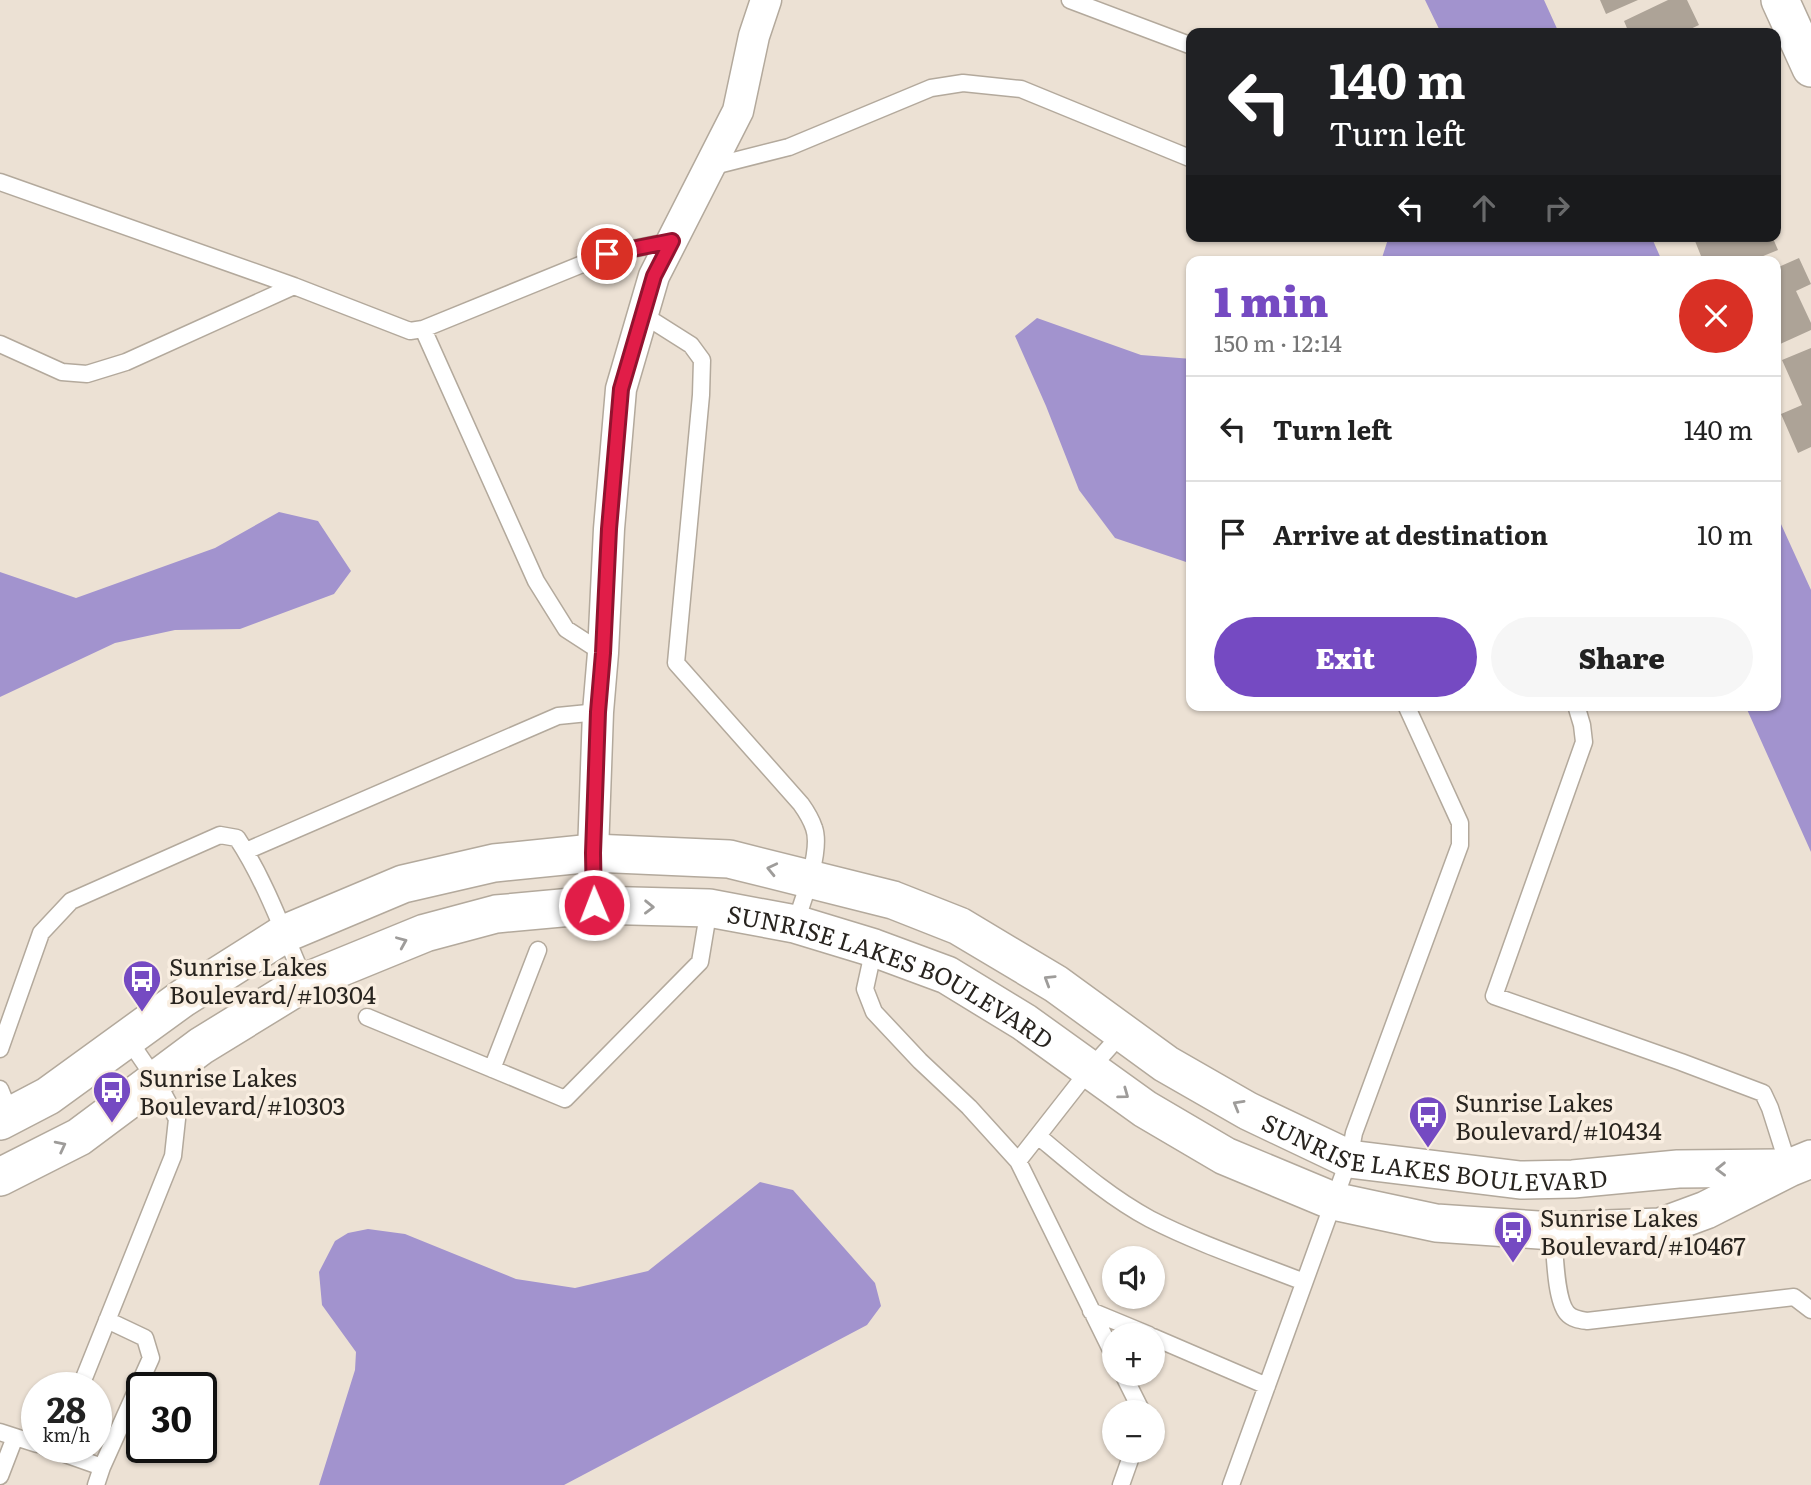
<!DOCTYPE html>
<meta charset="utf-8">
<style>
:root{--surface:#fff;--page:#f6f6f6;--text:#222;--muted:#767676;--line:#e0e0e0;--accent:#754ac2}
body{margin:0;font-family:Literata,serif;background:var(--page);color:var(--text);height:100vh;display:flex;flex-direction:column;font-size:26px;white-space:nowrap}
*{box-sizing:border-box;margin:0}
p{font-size:23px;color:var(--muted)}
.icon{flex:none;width:38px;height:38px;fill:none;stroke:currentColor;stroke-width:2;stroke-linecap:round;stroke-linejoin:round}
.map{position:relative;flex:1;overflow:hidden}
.panel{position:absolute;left:1186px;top:256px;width:595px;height:455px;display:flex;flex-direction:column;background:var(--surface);border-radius:14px;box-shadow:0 2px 5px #0004}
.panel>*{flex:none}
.guide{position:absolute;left:1186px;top:28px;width:595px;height:214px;border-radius:14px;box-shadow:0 2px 5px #0004;background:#202124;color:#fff;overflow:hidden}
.tools{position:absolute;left:1102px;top:1246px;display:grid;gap:14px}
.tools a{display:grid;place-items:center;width:63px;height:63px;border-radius:50%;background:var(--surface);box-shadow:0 2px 5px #0004;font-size:35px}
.speed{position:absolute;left:21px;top:1372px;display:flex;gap:14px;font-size:35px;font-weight:700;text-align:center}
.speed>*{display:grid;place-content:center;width:91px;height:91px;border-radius:50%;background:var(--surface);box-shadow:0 2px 5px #0004;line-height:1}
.speed small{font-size:18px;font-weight:400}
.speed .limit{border:4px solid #111;border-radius:10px;background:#fff;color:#111}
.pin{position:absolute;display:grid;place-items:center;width:60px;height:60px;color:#fff;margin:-30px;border:4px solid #fff;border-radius:50%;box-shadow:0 2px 7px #0007}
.me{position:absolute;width:77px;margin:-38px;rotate:359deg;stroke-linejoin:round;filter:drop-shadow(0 0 5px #0008)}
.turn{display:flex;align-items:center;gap:24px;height:147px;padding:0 28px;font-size:32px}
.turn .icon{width:91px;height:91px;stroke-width:2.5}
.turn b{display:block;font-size:49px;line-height:60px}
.lanes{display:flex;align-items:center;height:66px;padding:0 28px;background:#0003;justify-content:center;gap:35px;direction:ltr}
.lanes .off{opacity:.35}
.round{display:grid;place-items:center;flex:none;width:74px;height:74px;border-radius:37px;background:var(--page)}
.head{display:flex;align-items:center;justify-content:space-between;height:119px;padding:0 28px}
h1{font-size:42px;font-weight:800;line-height:52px;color:var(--accent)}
.button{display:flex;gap:14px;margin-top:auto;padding:14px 28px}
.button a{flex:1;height:80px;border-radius:42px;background:var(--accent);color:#fff;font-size:28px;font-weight:800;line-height:80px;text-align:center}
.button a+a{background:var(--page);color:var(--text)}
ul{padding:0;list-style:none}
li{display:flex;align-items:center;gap:21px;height:105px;padding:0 28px;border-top:2px solid var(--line)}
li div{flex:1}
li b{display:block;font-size:26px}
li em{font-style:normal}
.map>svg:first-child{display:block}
.water{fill:#a293ce}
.building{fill:#ada397}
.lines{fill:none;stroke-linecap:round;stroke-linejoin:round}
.service-casing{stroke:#b3a99c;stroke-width:19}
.minor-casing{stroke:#b3a99c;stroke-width:33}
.tertiary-casing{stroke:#b3a99c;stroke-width:40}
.service{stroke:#fff;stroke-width:16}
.minor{stroke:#fff;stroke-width:30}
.tertiary{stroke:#fff;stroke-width:37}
.oneway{stroke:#9e9c9a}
.route-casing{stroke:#92132f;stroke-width:18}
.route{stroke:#e11d48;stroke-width:12}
.labels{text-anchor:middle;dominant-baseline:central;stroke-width:7;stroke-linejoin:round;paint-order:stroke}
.poi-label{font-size:24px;fill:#28241f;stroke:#f9eee1;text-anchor:start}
.street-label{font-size:24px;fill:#28241f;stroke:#f9eee1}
</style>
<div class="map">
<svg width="1811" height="1485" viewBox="0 0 1811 1485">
<rect width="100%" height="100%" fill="#ece1d4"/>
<path class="water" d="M 1425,0 L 1544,0 L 1559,33 L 1441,33 Z
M 1389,236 L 1651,236 L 1662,261 L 1381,261 Z
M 1037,318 L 1141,355 L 1192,359 L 1192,564 L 1115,538 L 1079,490 L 1046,406 L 1015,336 Z
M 279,512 L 318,521 L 351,571 L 334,594 L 240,629 L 175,630 L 115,643 L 0,697 L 0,572 L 76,598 L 215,548 Z
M 1776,513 L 1811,590 L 1811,852 L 1745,705 L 1776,705 Z
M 760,1182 L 793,1190 L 875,1283 L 881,1306 L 867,1325 L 564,1485 L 319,1485 L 355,1370 L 356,1352 L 322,1305 L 319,1272 L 335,1241 L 348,1233 L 368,1229 L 405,1234 L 516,1279 L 575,1288 L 648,1271 Z"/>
<path class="building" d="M 1600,0 L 1638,0 L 1606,14 Z
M 1668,0 L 1687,0 L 1699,25 L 1682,33 L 1629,33 L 1624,21 Z
M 1693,236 L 1772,236 L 1778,250 L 1751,261 L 1703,261 Z
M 1799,258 L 1811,284 L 1796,291 L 1811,323 L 1811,330 L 1776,346 L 1776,268 Z
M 1811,348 L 1811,447 L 1798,453 L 1781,414 L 1802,405 L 1782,360 Z"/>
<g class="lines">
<g class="service-casing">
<path id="service" d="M 1070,0 L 1192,46
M 710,167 L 789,147 L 931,88 L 963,83 L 1021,89 L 1192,159
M 0,182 L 294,286 L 410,331 L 423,329 L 607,254 L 672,241
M 642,314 L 691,345 L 702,360 L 701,395 L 676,663 L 801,804 C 806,811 811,819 814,828 C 822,850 803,901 795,924
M 423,329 L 536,581 L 566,629 L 603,653
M 0,344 L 62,372 L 87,374 L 126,362 L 294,286
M 1576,705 L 1582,725 L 1584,742 L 1494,996 L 1681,1062 L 1763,1093 L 1770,1108 L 1789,1168
M 246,851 L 558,716 L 598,712
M 874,948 L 865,989 L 874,1012 L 920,1061 L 969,1107 L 1018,1161
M 367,1017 L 565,1099 L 700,962 L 709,908
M 0,1049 L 41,933 L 71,901 L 220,835 L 237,838 C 266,882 284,934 305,982
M 492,1069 L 538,950
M 0,1089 L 11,1116
M 1038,1136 C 1074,1166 1109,1197 1150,1219 C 1199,1244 1253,1262 1304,1282
M 1553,1231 C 1555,1251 1555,1299 1567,1313 C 1572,1319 1580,1320 1587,1321 L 1794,1297 L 1811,1310
M 1091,1311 L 1149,1335
M 1153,1337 L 1267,1386
M 1115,1358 L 1018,1161 L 1090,1069 L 1123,1032
M 1123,1374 L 1142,1412
M 80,1388 L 173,1156 L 177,1119 L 156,1080 L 128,1039
M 0,1432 L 37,1444
M 45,1447 L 102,1467
M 0,1476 L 15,1437
M 96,1485 L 102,1467 L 151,1358 L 145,1338 L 107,1320
M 1121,1485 L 1133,1451
M 1231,1485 L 1349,1159 L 1354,1133 L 1460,845 L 1460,823 L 1406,705"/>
</g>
<g class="minor-casing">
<path id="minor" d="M 594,905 L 593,853 L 598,712 L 603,653 L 609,529 L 621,389 L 654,276 L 738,111 L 754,36 L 766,0"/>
</g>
<g class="tertiary-casing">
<g id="tertiary">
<path d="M 1780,0 L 1811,68"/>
<path id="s1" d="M 0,1121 L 48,1096 L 183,998 L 284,934 L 403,884 L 494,863 L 593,853 L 729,859 L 893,900 L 959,926 L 1056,984 L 1166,1064 L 1248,1111 L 1349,1159 L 1520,1180 L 1573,1179 L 1678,1169 L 1781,1168"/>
<path id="s2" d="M 0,1177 L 79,1137 L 201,1046 L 305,982 L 425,933 L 496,914 L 594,905 L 709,908 L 795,924 L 874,948 L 947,975 L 1024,1022 L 1145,1109 L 1225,1156 L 1333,1201 L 1436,1223 L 1553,1231 L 1660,1227 L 1706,1210 L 1789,1168 L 1811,1159"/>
</g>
</g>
<use href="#service" class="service"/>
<use href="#minor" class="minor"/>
<use href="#tertiary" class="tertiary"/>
</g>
<defs><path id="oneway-chevron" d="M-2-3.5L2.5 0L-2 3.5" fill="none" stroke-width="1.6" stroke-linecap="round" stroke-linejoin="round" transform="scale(1.75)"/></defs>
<g class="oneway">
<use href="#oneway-chevron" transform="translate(772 869) rotate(-167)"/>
<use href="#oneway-chevron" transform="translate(649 907) rotate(1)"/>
<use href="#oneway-chevron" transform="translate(402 942) rotate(-23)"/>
<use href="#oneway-chevron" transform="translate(1049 980) rotate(-148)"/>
<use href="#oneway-chevron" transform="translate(1124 1094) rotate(36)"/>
<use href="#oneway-chevron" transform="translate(1238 1105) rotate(-150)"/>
<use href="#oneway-chevron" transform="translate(61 1146) rotate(-27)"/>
<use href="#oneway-chevron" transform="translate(1721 1169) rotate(179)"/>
</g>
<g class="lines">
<g class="route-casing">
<path id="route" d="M 594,905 L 593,853 L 598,712 L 603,653 L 609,529 L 621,389 L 654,276 L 672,241 L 607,254"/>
</g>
<use href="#route" class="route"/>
</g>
<defs>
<g id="bus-pin" transform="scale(2.0125)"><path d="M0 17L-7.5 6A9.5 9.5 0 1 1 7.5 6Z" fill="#754ac2" stroke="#f9eee1"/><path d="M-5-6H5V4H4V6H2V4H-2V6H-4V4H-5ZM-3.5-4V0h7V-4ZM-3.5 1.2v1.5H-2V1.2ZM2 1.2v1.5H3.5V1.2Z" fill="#fff"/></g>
</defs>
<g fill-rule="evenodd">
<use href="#bus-pin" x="142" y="979"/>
<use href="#bus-pin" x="112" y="1090"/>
<use href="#bus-pin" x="1428" y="1115"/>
<use href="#bus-pin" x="1513" y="1230"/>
</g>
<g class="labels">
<g class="poi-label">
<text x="169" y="965">Sunrise Lakes<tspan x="169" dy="28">Boulevard/#10304</tspan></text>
<text x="139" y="1076">Sunrise Lakes<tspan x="139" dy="28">Boulevard/#10303</tspan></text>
<text x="1455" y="1101">Sunrise Lakes<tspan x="1455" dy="28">Boulevard/#10434</tspan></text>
<text x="1540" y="1216">Sunrise Lakes<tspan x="1540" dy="28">Boulevard/#10467</tspan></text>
</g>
<g class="street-label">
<text stroke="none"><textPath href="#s2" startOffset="975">SUNRISE LAKES BOULEVARD</textPath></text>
<text stroke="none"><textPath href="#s1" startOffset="1577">SUNRISE LAKES BOULEVARD</textPath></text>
</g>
</g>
</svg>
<div class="tools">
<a><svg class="icon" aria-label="sound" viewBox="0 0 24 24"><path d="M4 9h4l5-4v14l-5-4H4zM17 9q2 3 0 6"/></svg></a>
<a>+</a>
<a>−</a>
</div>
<div class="speed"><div>28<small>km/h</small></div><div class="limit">30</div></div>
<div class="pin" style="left:607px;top:254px;background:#d93025"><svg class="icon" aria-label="arrive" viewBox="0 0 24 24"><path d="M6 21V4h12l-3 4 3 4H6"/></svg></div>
<svg class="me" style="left:594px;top:905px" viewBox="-20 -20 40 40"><circle r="17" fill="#e11d48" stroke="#fff" stroke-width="3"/><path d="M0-11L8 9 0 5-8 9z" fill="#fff"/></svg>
<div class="guide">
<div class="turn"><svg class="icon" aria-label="left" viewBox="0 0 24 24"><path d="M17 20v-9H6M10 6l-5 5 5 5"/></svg><div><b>140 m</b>Turn left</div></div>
<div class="lanes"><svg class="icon" aria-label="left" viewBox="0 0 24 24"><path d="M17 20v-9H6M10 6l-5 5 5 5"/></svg><svg class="icon off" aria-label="ahead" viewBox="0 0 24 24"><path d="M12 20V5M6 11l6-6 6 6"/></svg><svg class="icon off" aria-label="right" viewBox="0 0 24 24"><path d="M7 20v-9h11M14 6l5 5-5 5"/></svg></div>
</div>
<section class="panel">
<div class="head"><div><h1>1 min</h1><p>150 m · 12:14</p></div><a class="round" style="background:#d93025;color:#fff"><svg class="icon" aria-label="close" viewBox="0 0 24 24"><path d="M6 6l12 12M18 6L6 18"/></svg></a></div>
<ul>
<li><svg class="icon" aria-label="left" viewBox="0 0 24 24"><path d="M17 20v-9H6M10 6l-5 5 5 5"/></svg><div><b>Turn left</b></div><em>140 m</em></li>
<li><svg class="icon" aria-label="arrive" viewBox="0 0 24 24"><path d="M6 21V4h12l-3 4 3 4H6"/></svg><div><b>Arrive at destination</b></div><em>10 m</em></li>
</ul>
<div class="button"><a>Exit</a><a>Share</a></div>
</section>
</div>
